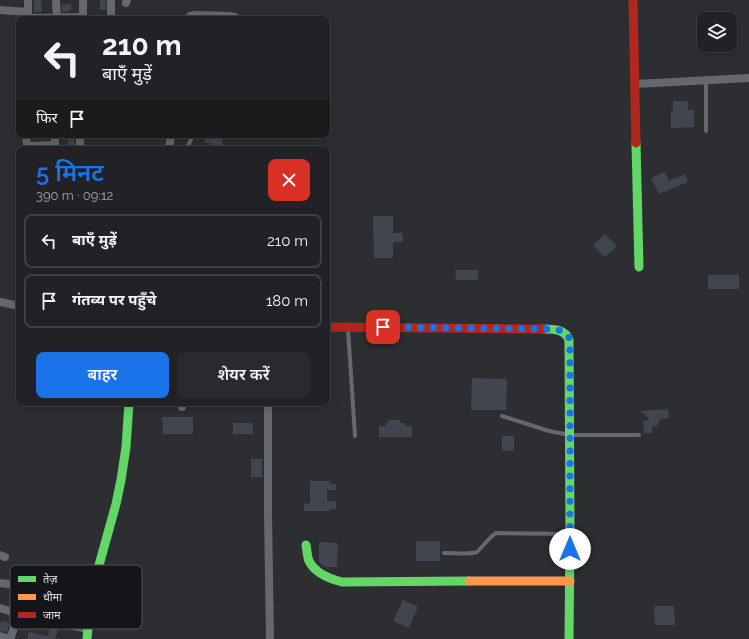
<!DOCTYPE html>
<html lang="hi">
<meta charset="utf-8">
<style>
:root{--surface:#222226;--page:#2a2a2e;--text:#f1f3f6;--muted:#a2a4a7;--line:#3f3f43;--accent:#1a73e8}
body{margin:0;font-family:Raleway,"Noto Sans Devanagari",sans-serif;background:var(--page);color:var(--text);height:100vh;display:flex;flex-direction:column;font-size:15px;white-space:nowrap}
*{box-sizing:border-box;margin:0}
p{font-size:13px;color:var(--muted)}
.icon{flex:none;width:22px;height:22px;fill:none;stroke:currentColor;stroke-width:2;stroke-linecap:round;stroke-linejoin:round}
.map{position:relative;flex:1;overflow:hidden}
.details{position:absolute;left:16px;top:146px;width:314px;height:260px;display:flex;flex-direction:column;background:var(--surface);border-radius:8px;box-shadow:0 2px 10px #0003,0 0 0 1px var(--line)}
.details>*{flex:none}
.hud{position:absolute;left:16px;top:16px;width:314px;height:122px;border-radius:8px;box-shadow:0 2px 10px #0003,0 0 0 1px var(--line);background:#222226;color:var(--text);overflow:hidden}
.controls{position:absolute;left:697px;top:12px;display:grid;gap:8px}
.controls a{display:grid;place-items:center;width:40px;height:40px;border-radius:8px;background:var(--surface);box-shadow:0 2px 10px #0003,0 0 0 1px var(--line);font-size:20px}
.pin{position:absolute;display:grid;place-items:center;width:34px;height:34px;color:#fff;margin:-17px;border-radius:8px;box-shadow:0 2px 6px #0006}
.me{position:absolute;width:44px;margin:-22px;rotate:0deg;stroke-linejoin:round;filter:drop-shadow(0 0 3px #0008)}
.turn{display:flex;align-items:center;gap:14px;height:84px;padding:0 20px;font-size:18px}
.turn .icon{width:52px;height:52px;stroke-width:2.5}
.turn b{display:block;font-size:28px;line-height:34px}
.then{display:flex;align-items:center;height:38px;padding:0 20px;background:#0003;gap:8px;font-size:15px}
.round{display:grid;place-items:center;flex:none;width:42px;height:42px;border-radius:8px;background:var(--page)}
.overview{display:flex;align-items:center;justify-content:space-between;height:68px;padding:0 20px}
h1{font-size:24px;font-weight:600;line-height:30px;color:var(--accent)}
.cta{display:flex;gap:8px;margin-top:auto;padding:8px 20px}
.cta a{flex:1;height:46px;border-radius:8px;background:var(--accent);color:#fff;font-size:16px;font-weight:600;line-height:46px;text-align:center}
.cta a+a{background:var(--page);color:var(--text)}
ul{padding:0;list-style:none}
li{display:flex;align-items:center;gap:12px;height:54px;margin:0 8px 6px;padding:0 12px;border:2px solid var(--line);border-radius:8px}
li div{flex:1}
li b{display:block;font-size:15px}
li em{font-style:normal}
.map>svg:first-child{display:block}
.building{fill:#41454f}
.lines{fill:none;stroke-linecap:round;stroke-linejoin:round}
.lane{stroke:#65686e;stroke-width:4}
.street{stroke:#65686e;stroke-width:8}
.fast{stroke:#63d668;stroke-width:9}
.slow{stroke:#ff974d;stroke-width:9}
.jam{stroke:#b3261e;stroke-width:9}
.route{stroke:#1a73e8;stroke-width:7;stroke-dasharray:0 12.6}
.key{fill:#141519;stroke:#525357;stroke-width:1}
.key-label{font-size:11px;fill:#e1e3e8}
</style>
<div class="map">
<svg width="749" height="639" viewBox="0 0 749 639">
<rect width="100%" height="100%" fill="#2d2e32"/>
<path class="building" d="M 34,0 L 41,0 L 42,12 L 34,12 Z
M 100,0 L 106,0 L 106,10 L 100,10 Z
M 71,4 L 71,10 L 69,10 L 69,12 L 62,12 L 62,5 Z
M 673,101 L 688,101 L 688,110 L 694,110 L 694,127 L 671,128 L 671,110 L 673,110 Z
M 205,135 L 217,135 L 217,139 L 222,139 L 222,149 L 211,149 L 211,143 L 205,143 Z
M 68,138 L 74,138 L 75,149 L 68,149 Z
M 665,172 L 669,181 L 685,174 L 688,182 L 659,194 L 651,178 Z
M 373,216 L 393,216 L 393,233 L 403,233 L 403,242 L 393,242 L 393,258 L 374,258 Z
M 605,234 L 617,246 L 605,257 L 593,245 Z
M 455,270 L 478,270 L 478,280 L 456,280 Z
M 708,275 L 739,275 L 739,289 L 708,289 Z
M 472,378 L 507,379 L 506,410 L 471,410 Z
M 668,409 L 669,418 L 660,419 L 658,425 L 652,427 L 652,433 L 644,433 L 643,421 L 650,420 L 641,411 Z
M 162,417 L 193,417 L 193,434 L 163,434 Z
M 388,420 L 400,420 L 400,423 L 405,423 L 405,426 L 412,426 L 412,437 L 379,437 L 379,426 L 386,426 L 386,423 L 388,423 Z
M 233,423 L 253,423 L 253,434 L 233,434 Z
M 502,436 L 514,436 L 514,451 L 502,451 Z
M 251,459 L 262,459 L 262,477 L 251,477 Z
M 310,481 L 330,481 L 330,484 L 336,484 L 336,490 L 327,490 L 327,501 L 336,501 L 336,509 L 330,509 L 330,511 L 304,511 L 304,503 L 310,504 Z
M 416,541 L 440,541 L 440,561 L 416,561 Z
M 319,542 L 338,543 L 337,567 L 325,567 L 319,562 Z
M 403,600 L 418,607 L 409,628 L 393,621 Z
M 654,606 L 674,606 L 675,625 L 655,625 Z
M 23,620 L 30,622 L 28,631 L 20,629 Z
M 1,621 L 10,623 L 7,632 L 0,631 L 0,624 Z
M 50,627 L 58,628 L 55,639 L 27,639 L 29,632 L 48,636 Z"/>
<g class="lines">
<path class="lane" d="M 706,80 L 706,131
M 187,149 L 191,139 L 193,135
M 348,329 L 355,436
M 502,416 L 549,431 L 570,435 L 639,435
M 444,553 C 455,553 467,555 477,552 L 491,537 L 496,533 L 568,534"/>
<path class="street" d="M 56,0 L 57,19
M 83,0 L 83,19
M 111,0 L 111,19
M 126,3 L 127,0
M 0,10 L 28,12
M 28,16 L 28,0
M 28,18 L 83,17
M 187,19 L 190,16 L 195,15 L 230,16 L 235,17 L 239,19
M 635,84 L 749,78
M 26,135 L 27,144 L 30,146 L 53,145 L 55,144 L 55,135
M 80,146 L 80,135
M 169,149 L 171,135
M 0,302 L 19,306
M 268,403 L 268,513 L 270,639
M 182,407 L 182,403
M 0,555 L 5,557
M 0,583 L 91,595
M 0,608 L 19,614 L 88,629
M 0,636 L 11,639
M 10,639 L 19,614"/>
<path class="fast" d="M 636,143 L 639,267
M 543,329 C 554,329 565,329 569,340 L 570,534 L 569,639
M 306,545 C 307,550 307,556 309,561 C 315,573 330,579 342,582 L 469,581
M 87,639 L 91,594 L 116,504 L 121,480 L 126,447 L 129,403"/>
<path class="slow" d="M 469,581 L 570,581"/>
<path class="jam" d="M 633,0 L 636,143
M 327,327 L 543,329"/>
</g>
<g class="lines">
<path class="route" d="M 383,327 L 553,329 C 561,330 567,332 570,340 L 570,549"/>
</g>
<rect x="10" y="565" width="132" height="64" rx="6" class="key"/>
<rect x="18" y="576" width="18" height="6" fill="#63d668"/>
<rect x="18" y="594" width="18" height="6" fill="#ff974d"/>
<rect x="18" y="612" width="18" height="6" fill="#b3261e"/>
<g class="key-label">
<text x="43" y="583">तेज़</text>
<text x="43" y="601">धीमा</text>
<text x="43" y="619">जाम</text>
</g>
</svg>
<div class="controls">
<a><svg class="icon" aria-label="layers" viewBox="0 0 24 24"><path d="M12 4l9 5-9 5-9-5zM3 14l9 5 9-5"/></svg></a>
</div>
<div class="pin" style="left:383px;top:327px;background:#d93025"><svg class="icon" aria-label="arrive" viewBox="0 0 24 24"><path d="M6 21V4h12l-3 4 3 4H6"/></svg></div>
<svg class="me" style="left:570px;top:549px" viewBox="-20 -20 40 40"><circle r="19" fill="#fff"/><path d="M0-13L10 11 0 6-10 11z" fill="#1a73e8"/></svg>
<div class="hud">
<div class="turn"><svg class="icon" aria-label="left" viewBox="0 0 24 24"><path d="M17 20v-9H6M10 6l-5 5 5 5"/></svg><div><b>210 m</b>बाएँ मुड़ें</div></div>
<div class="then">फिर<svg class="icon" aria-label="arrive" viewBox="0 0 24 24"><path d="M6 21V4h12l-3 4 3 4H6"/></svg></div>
</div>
<section class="details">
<div class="overview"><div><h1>5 मिनट</h1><p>390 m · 09:12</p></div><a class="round" style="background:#d93025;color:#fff"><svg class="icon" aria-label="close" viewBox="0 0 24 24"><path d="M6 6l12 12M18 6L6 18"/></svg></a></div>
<ul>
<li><svg class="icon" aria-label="left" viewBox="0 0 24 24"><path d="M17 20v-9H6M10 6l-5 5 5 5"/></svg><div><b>बाएँ मुड़ें</b></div><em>210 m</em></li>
<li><svg class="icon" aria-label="arrive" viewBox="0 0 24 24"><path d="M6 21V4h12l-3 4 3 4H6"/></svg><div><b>गंतव्य पर पहुँचे</b></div><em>180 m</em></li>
</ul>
<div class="cta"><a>बाहर</a><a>शेयर करें</a></div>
</section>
</div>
